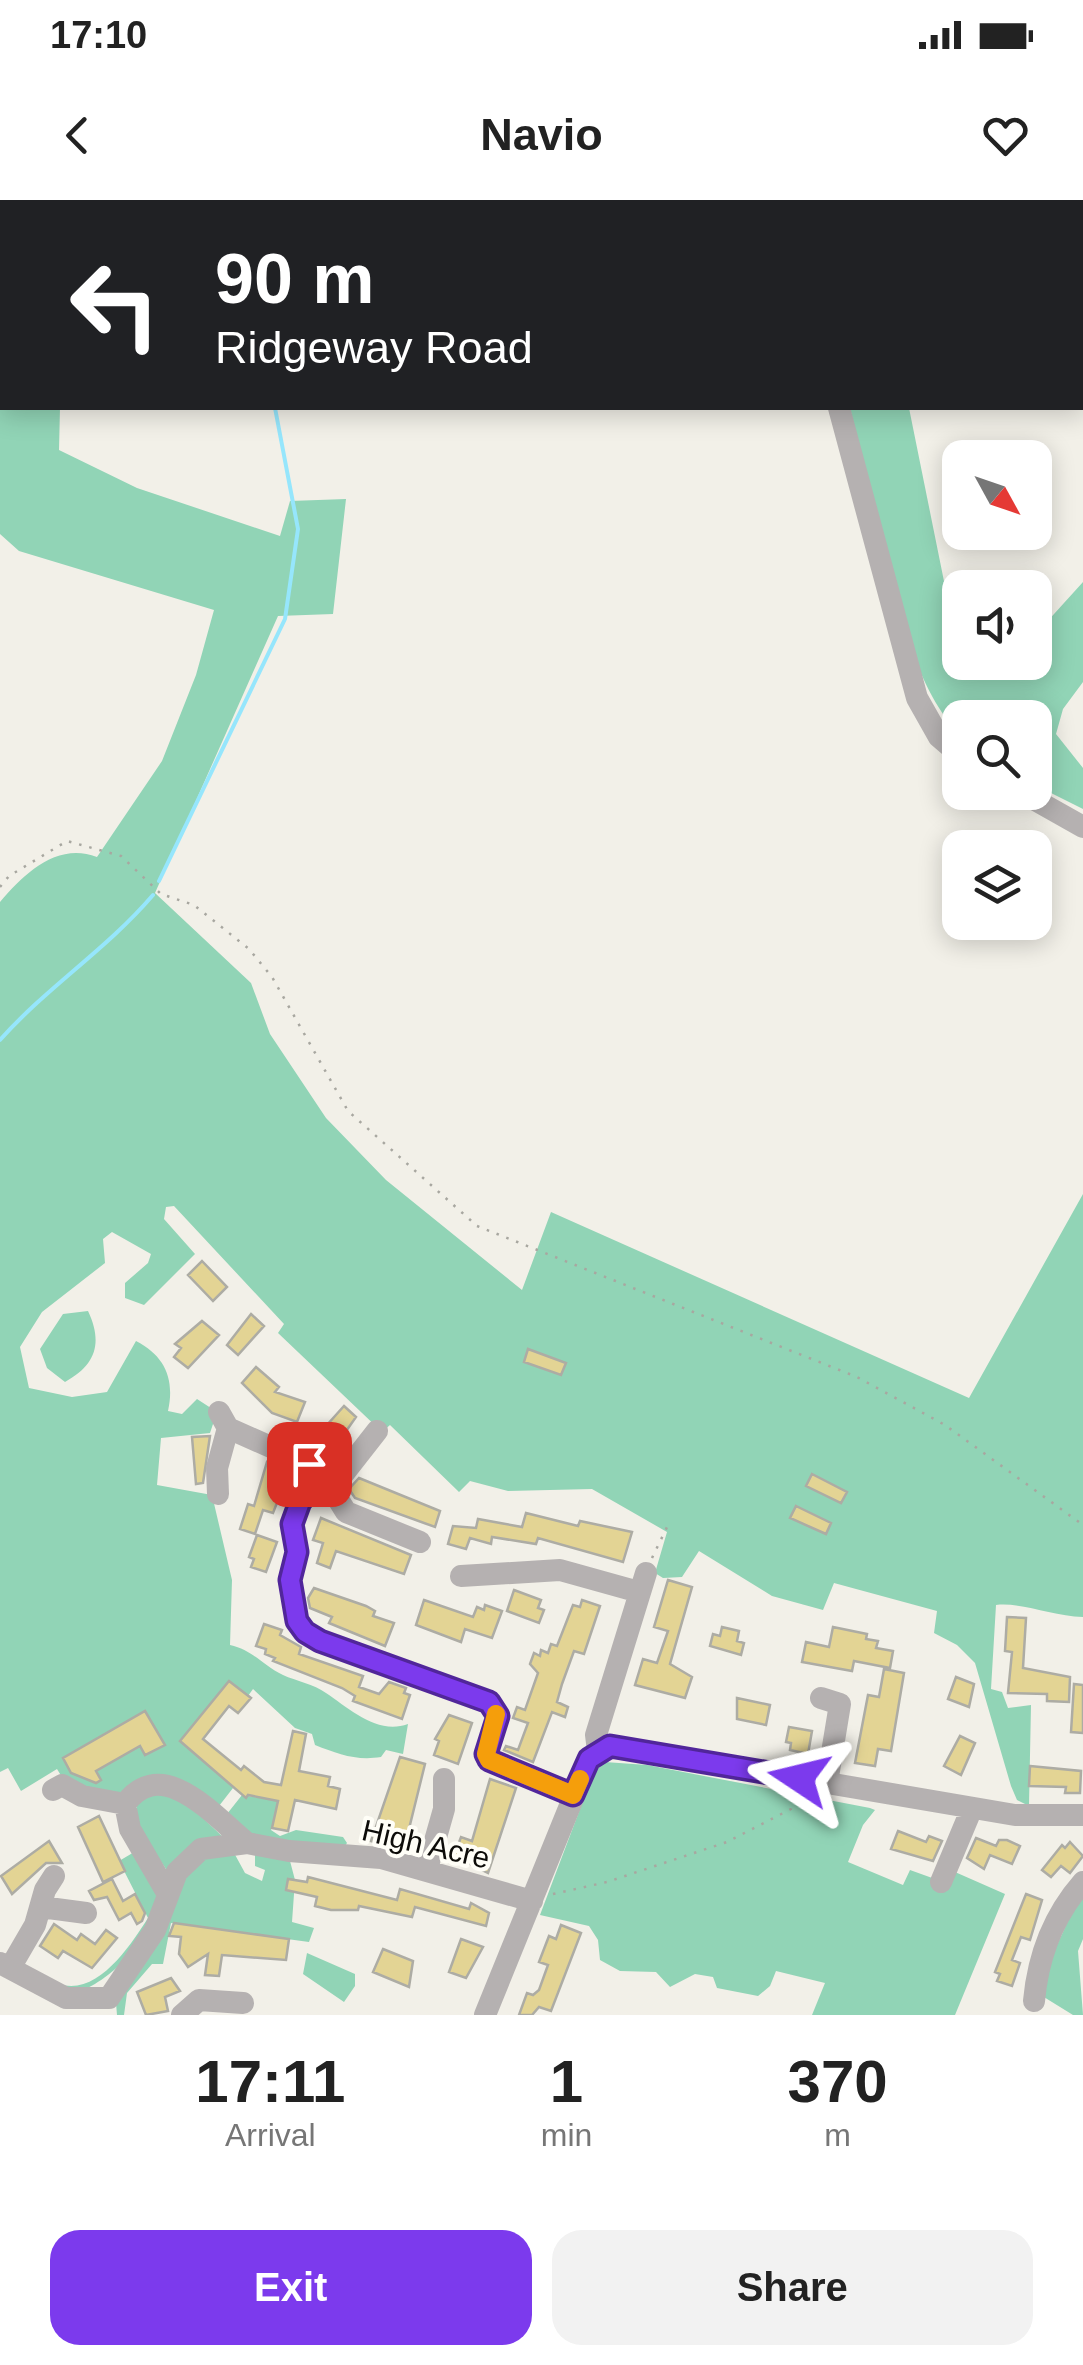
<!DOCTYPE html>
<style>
:root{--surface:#fff;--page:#f2f2f2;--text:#222;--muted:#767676;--accent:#7c3aed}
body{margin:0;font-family:Arial,sans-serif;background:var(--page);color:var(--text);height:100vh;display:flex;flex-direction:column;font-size:38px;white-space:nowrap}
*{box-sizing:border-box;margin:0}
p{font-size:32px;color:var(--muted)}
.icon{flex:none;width:55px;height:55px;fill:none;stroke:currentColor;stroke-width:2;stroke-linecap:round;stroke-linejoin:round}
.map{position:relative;height:1815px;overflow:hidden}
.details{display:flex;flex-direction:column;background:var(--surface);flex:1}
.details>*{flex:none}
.hud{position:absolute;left:0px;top:0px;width:1085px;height:210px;box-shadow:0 5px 25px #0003;background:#202124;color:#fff;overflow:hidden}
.needle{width:65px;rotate:130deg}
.controls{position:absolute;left:942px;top:240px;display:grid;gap:20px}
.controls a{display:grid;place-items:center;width:110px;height:110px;border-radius:20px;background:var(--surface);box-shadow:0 5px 25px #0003;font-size:50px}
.pin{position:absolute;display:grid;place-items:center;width:85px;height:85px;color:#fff;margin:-42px;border-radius:20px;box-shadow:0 5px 15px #0006}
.me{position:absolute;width:110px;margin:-55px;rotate:280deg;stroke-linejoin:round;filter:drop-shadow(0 0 8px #0008)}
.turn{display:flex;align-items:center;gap:35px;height:210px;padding:0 50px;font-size:45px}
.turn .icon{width:130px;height:130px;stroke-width:2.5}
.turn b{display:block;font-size:70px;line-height:85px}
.eta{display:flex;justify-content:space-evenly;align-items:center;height:170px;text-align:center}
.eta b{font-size:60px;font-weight:600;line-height:70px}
.cta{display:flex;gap:20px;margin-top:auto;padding:20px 50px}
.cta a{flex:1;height:115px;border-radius:30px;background:var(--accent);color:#fff;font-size:40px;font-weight:600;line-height:115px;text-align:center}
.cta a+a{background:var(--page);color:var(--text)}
.status{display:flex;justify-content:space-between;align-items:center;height:70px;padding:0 50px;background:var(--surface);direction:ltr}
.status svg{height:28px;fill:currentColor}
header{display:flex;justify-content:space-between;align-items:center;height:130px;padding:0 50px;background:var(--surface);font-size:45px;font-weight:600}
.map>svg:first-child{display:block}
.green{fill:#91d4b6}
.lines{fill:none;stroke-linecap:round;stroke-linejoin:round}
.stream{stroke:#96e6fc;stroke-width:4}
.building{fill:#e3d494;stroke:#adaca4;stroke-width:2.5}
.path{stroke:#a8a7a0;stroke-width:2.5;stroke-dasharray:2.5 8;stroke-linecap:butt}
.minor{stroke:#b5b1b1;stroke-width:22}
.route-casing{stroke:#51269a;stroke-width:25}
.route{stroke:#7c3aed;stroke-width:18}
.slow{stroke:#f59e0b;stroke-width:18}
.labels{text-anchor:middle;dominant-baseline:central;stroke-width:8;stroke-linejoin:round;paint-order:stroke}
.street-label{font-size:30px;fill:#0d0c09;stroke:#fffef7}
</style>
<div class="status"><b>17:10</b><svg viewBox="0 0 49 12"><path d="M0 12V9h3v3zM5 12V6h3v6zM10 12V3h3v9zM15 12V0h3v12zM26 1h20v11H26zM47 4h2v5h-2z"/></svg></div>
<header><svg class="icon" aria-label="back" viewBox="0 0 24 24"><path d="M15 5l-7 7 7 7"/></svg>Navio<svg class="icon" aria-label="heart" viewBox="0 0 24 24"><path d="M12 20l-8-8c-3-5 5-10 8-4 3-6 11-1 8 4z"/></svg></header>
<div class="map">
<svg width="1083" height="1815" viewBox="0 0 1083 1815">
<rect width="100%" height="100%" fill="#f2f0e8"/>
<path class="green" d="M 0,0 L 146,2 L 2,2 L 2,208 L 60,208 L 59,250 L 137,288 L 280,336 L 290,301 L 346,299 L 333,414 L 278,416 L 155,693 L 251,783 L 270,834 L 326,918 L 386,980 L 522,1090 L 551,1012 L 969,1198 L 1083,994 L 1083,1417 C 1052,1416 1021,1402 996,1405 L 991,1489 L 1002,1492 L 1008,1508 L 1031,1505 L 1029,1606 L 1017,1600 L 1011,1586 L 975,1463 L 957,1445 L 934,1433 L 937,1411 L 834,1383 L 823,1410 L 772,1396 L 699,1351 L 682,1377 L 663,1378 L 655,1373 L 667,1332 L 592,1289 L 508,1291 L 470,1281 L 459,1292 L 390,1225 L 382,1232 L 278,1133 L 284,1124 L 174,1006 L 166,1007 L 164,1019 L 195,1054 L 144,1105 L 125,1098 L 125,1083 L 148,1063 L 151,1054 L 112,1032 L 103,1039 L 105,1063 L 42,1112 L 20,1147 L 29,1188 L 72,1197 L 107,1192 L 136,1141 C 165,1156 175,1179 168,1211 L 182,1214 L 197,1199 L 217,1212 L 210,1233 L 161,1238 L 157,1285 L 212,1295 L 232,1380 L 230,1445 C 253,1450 262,1465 283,1475 C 296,1481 314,1484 326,1493 C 350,1509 377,1535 408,1524 L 403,1554 L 386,1550 L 381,1557 C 356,1561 338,1554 315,1545 L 312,1534 L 295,1528 L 253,1489 L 248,1496 L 230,1481 L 181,1541 L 231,1582 L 233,1588 L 219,1606 L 196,1590 L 118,1596 L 65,1582 L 57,1569 L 21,1591 L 8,1568 L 0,1572 L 0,702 C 25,673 57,642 97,657 L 162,561 L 196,475 L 214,410 L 19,351 L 0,334 Z
M 850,208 L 909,208 L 948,401 L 960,435 L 960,462 L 1035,462 L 1035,435 L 1083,382 L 1083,482 L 1063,509 L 1056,534 L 1083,568 L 1083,609 L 1035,585 L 1035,518 L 960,518 L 960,532 C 902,487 869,283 850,208 Z
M 88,1111 C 103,1143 96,1165 65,1182 L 47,1168 L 40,1149 L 63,1114 Z
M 605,1562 L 647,1565 L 870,1608 L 875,1610 L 863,1625 L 848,1662 L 903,1685 L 910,1670 L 935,1679 L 955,1672 L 1005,1694 L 955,1815 L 812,1815 L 825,1783 L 776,1771 L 770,1786 L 758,1796 L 717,1788 L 713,1777 L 695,1774 L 670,1787 L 656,1772 L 620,1771 L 600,1760 L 598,1740 L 589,1726 L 540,1715 L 594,1572 Z
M 156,1590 L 187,1603 L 224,1638 L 170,1675 L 133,1620 L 140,1594 Z
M 242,1595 L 278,1601 L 271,1630 L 280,1636 L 296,1630 L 343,1637 L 347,1643 L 342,1650 L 250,1638 L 227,1614 Z
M 136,1651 C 142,1665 158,1687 158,1702 C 157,1735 106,1785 77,1792 L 19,1767 L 24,1764 C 35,1770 47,1780 59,1784 C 98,1797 132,1743 148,1718 L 119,1661 Z
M 233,1651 L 245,1673 L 262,1681 L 265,1670 L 255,1666 L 255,1652 L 290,1661 L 295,1680 L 292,1722 L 314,1728 L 309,1742 L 171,1723 L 163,1764 L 152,1764 L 127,1793 L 124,1815 L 117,1815 L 116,1803 L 194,1660 Z
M 1083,1688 L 1083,1739 L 1078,1751 L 1083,1815 L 1073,1815 L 1039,1794 L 1042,1778 Z
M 307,1753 L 355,1774 L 355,1786 L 344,1802 L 303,1774 Z"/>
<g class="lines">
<path class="stream" d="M 159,681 L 285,419 L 298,329 L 275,208
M 0,840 C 47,787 107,749 153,695"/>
</g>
<path class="building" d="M 202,1061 L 227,1087 L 213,1101 L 188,1075 Z
M 251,1114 L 264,1126 L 238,1155 L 227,1145 Z
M 202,1121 L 219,1135 L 188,1168 L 174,1157 L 181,1148 L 175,1144 Z
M 528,1149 L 566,1163 L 561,1175 L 524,1162 Z
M 256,1167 L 279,1187 L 275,1192 L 305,1202 L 297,1222 L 272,1213 L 242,1183 Z
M 344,1206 L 356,1217 L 328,1257 L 294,1241 L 298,1229 L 317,1236 Z
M 210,1236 L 203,1283 L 196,1284 L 192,1237 Z
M 267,1262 L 289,1272 L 273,1313 L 263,1310 L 255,1334 L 240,1329 L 248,1304 L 254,1306 Z
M 812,1274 L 847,1292 L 841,1303 L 806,1286 Z
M 359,1278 L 440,1311 L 435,1327 L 355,1298 L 349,1289 Z
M 796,1306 L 831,1323 L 826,1334 L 790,1318 Z
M 526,1313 L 578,1326 L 580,1321 L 632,1332 L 623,1362 L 538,1338 L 536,1344 L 492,1337 L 491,1344 L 470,1338 L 466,1349 L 448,1344 L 453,1326 L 476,1328 L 478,1319 L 522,1327 Z
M 321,1318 L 411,1355 L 404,1374 L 336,1351 L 330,1368 L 317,1363 L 323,1343 L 313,1340 Z
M 257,1335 L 277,1342 L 266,1372 L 251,1367 L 254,1359 L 249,1357 Z
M 668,1380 L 692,1387 L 670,1464 L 692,1477 L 685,1498 L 635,1485 L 643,1459 L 657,1463 L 668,1431 L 654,1427 Z
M 314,1388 L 366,1406 L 375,1411 L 373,1416 L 394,1423 L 385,1446 L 329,1423 L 332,1417 L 310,1408 L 308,1398 Z
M 514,1390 L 541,1400 L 538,1408 L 544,1410 L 539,1423 L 507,1411 Z
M 424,1400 L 473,1417 L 477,1407 L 484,1410 L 485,1405 L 502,1411 L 492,1438 L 465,1429 L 461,1442 L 416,1425 Z
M 582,1400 L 600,1406 L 584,1454 L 574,1451 L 562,1484 L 557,1502 L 568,1507 L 565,1517 L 552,1512 L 533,1562 L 504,1550 L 506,1546 L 518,1550 L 528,1523 L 513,1518 L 517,1507 L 525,1510 L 538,1473 L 530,1464 L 534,1453 L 540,1456 L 541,1450 L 548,1453 L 551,1444 L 557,1446 L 573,1405 L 580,1407 Z
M 1007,1417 L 1026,1418 L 1023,1468 L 1070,1477 L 1069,1502 L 1047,1501 L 1047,1494 L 1008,1493 L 1012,1452 L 1005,1451 Z
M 264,1424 L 282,1430 L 280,1435 L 301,1447 L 299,1454 L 363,1476 L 359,1487 L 379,1494 L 389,1482 L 406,1488 L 404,1493 L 410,1495 L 402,1519 L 353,1501 L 355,1496 L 342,1488 L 273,1461 L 275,1458 L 265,1454 L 266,1449 L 256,1446 Z
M 722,1427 L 739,1431 L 737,1441 L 744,1443 L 741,1455 L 710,1446 L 713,1434 L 720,1436 Z
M 833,1427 L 867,1434 L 866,1439 L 878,1441 L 876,1448 L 893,1451 L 890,1468 L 854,1461 L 852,1471 L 802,1462 L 806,1442 L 829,1447 Z
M 884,1469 L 904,1473 L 891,1551 L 878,1549 L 875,1566 L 855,1563 L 868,1495 L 879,1497 Z
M 956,1477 L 974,1484 L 969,1507 L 948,1499 Z
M 229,1481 L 251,1498 L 238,1513 L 229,1506 L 203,1539 L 241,1570 L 244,1566 L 264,1582 L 281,1585 L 293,1531 L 306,1534 L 299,1571 L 330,1577 L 328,1586 L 340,1589 L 336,1609 L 295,1600 L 288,1631 L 272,1628 L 278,1601 L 248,1595 L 246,1598 L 180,1541 Z
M 1074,1484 L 1083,1485 L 1083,1533 L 1071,1532 Z
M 737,1498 L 770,1505 L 766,1525 L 737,1519 Z
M 145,1511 L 165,1545 L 145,1555 L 140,1546 L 96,1571 L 101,1580 L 96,1583 L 71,1573 L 63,1558 Z
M 449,1515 L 472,1523 L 458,1564 L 434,1555 L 439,1541 L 435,1539 Z
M 789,1527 L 812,1531 L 808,1554 L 790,1550 L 791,1543 L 786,1542 Z
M 960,1536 L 975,1543 L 961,1575 L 944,1566 Z
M 400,1557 L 425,1564 L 404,1649 L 371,1641 Z
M 1030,1566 L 1081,1571 L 1080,1593 L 1065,1593 L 1066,1587 L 1029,1586 Z
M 490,1579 L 516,1588 L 488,1673 L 454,1656 L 461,1637 L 472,1641 Z
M 99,1616 L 125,1671 L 103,1682 L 78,1627 Z
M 898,1631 L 926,1642 L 929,1636 L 942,1641 L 933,1661 L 891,1649 Z
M 976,1638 L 996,1646 L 999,1640 L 1007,1640 L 1020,1646 L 1012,1664 L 990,1655 L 984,1669 L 967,1658 Z
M 49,1641 L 62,1663 L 46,1663 L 12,1694 L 1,1676 Z
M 1070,1642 L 1083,1656 L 1070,1673 L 1061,1666 L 1051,1677 L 1042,1670 L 1062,1645 L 1065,1648 Z
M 308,1677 L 397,1700 L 400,1689 L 469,1709 L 471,1703 L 489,1713 L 486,1726 L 415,1707 L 412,1717 L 359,1706 L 358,1710 L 331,1710 L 315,1706 L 317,1697 L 286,1690 L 288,1679 L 307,1682 Z
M 112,1679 L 123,1701 L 135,1694 L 145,1713 L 142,1721 L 137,1724 L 131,1713 L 119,1720 L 107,1697 L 94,1700 L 89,1691 Z
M 1026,1694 L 1042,1700 L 1030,1740 L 1021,1737 L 1012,1760 L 1020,1763 L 1012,1786 L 997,1781 L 1000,1774 L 995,1772 Z
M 174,1723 L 289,1739 L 286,1760 L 222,1755 L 219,1776 L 205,1775 L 208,1754 L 188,1767 L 179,1754 L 181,1737 L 169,1736 Z
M 54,1724 L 77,1740 L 81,1734 L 95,1744 L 106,1730 L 117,1738 L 92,1768 L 63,1751 L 58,1758 L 40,1746 Z
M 561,1725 L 581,1733 L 551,1811 L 539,1807 L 532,1815 L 519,1815 L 527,1793 L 533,1795 L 539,1790 L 548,1765 L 539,1762 L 549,1736 L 556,1739 Z
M 461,1739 L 483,1747 L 466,1778 L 449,1772 Z
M 383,1749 L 413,1761 L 409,1787 L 373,1772 Z
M 171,1778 L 180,1791 L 165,1797 L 168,1811 L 146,1815 L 137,1792 Z"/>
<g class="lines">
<path class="path" d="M 0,687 L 9,676 L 67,641 L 121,656 L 161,694 L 194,705 L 249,749 L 272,777 L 348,911 L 477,1026 L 857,1177 L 945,1225 L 1083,1325
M 652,1358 L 669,1323
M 553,1694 L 607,1682 L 727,1642 L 791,1609 L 794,1598"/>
<path class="minor" d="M 732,0 L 734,2
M 839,208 L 917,498 L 939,537 L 960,555
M 1021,592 L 1083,627
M 219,1212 L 228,1228 L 309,1264 L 316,1283
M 328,1283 L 341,1277 L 377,1231
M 218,1294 L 217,1268 L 228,1228
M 420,1342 L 346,1312 L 328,1283 L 316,1283 L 300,1302 L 292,1324 L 297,1351 L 289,1380 L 297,1421 L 305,1432 L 321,1441 L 489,1502 L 498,1516 L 486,1555 L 489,1560 L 573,1595
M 461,1376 L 560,1370 L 639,1392
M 821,1498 L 840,1504 L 827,1583
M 598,1551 L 596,1535 L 646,1373
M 53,1590 L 62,1585 L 82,1596 L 125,1604
M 427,1669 L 444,1609 L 444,1579
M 941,1682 L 972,1608
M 166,1691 L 130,1629 L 125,1604 C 162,1553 215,1617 247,1643
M 41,1707 L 86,1713
M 0,1763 L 66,1798 L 109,1798 L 155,1730 L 177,1672 L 201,1649 L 247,1643 L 289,1651 L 381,1658 L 532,1701
M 10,1768 L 35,1725 L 45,1690 L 54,1676
M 1034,1801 C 1038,1757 1054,1715 1083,1682
M 182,1815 L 199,1800 L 243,1803
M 485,1815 L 589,1559 L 610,1546 L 1015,1615 L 1083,1615"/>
</g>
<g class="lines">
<g class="route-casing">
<path id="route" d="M 309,1264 L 316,1283 L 300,1302 L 292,1324 L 297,1352 L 290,1380 L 297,1421 L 305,1432 L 320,1441 L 489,1502 L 498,1516 L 486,1554 L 489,1560 L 573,1595 L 589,1559 L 610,1546 L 799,1578"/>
</g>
<use href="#route" class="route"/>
<path class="slow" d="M 496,1514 L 486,1554 L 489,1560 L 573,1595 L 580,1579"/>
</g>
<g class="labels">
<g class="street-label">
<text transform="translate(426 1644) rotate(13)">High Acre</text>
</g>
</g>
</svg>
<div class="controls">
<a><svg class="needle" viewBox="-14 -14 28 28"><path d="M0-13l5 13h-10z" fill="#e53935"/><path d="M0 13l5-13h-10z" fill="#767676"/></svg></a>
<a><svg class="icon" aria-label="sound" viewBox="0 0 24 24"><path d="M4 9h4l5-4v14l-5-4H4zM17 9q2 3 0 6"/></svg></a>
<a><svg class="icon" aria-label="search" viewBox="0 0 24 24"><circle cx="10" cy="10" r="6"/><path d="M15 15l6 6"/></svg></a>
<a><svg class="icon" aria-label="layers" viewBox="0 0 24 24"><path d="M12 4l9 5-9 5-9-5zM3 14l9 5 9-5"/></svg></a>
</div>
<div class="pin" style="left:309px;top:1264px;background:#d93025"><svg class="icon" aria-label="arrive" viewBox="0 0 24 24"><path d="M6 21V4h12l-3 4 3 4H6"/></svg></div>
<svg class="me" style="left:799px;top:1578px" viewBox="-20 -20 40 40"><path d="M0-17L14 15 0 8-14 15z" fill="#7c3aed" stroke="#fff" stroke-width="4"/></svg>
<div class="hud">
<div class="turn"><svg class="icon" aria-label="left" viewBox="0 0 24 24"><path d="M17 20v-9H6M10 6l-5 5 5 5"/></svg><div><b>90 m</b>Ridgeway Road</div></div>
</div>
</div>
<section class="details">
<div class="eta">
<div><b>17:11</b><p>Arrival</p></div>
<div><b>1</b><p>min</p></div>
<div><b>370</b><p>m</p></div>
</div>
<div class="cta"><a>Exit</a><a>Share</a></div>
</section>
